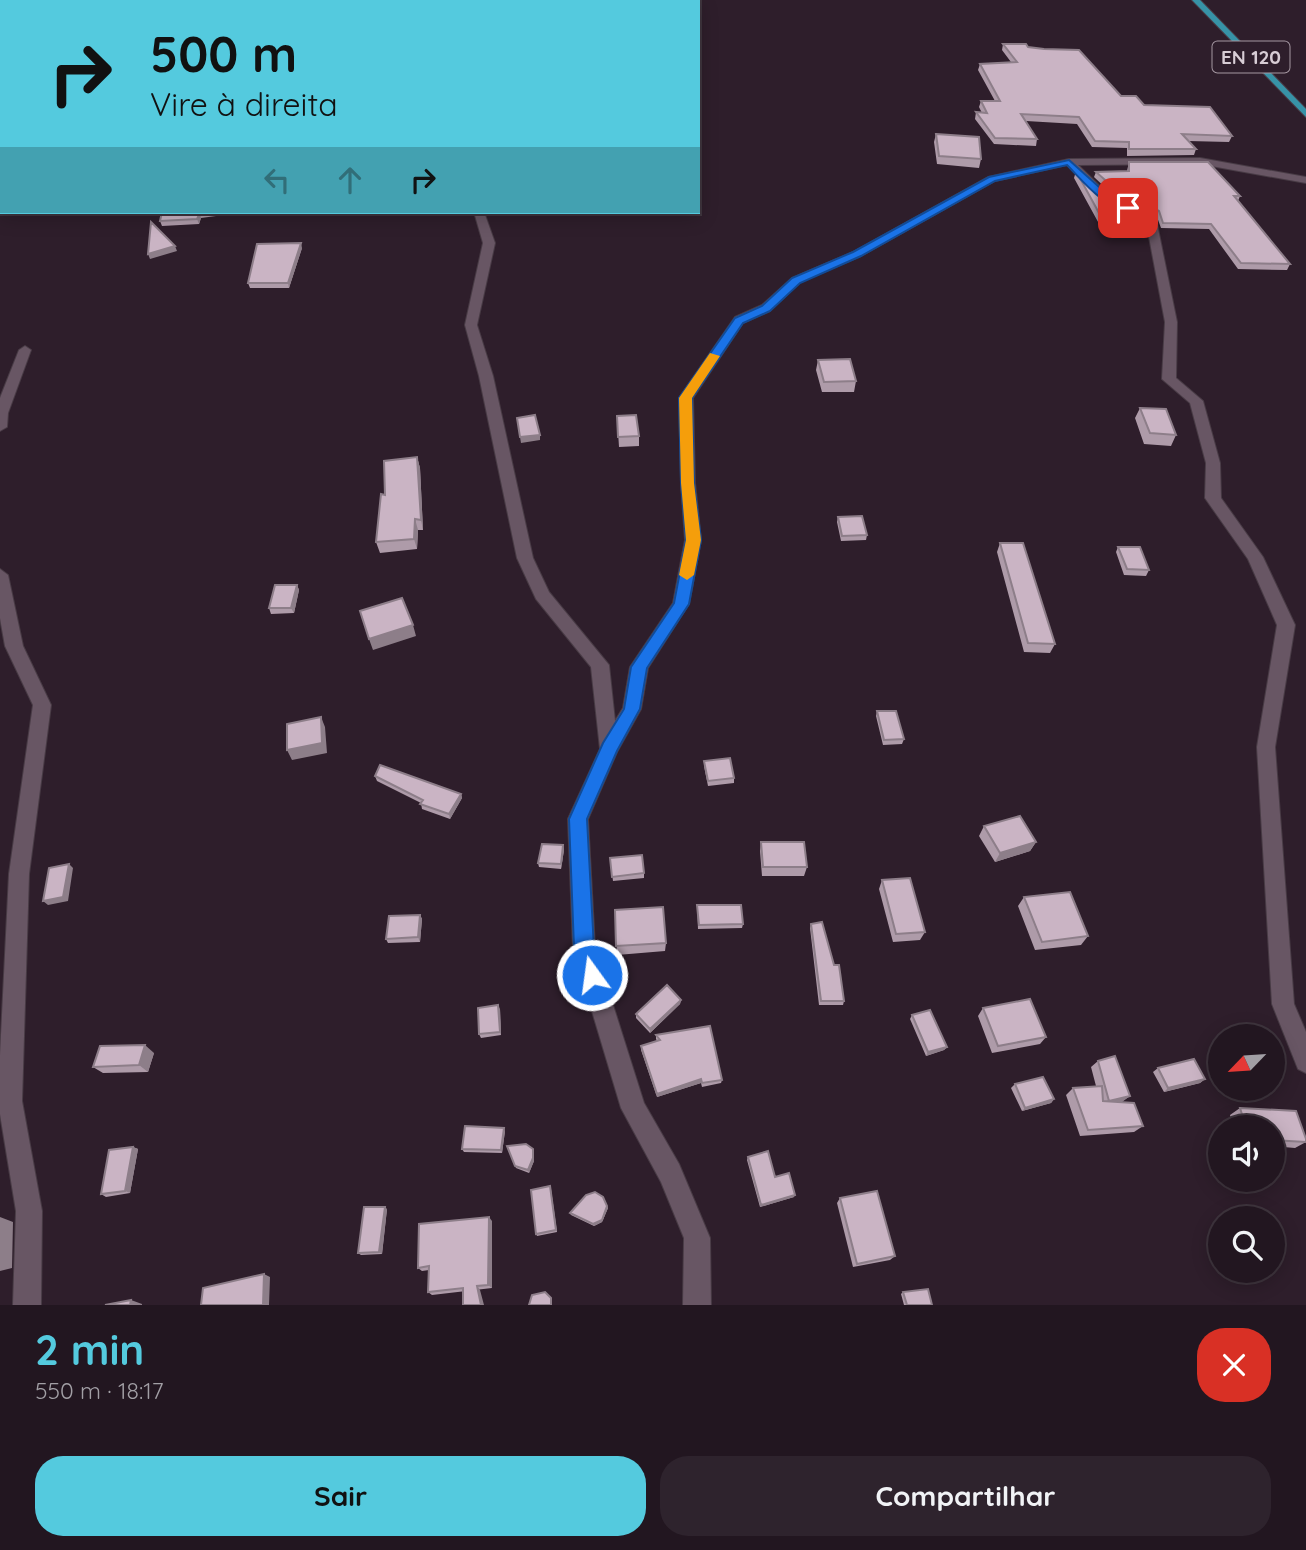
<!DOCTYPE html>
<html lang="pt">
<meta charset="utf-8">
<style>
:root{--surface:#221620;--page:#2e232d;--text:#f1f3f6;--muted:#a29fa5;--line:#3f353e;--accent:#54cade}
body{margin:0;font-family:Quicksand,sans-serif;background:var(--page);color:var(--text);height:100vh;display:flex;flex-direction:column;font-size:26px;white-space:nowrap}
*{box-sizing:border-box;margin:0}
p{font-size:23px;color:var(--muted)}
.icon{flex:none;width:38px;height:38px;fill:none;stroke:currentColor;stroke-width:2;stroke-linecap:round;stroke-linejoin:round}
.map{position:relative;height:1305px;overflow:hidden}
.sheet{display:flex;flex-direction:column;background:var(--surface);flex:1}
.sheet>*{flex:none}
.top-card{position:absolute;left:0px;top:0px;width:700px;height:214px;box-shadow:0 4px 18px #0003,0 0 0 2px var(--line);background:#54cade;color:#111;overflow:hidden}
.needle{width:46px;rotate:245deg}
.buttons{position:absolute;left:1208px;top:1024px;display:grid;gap:14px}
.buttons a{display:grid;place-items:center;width:77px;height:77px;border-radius:50%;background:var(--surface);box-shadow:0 4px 18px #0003,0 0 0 2px var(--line);font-size:35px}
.pin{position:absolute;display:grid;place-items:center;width:60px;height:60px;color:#fff;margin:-30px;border-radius:14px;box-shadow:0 4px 10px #0006}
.me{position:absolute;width:77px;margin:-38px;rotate:346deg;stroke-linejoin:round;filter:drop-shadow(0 0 5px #0008)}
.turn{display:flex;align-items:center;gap:24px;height:147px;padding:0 35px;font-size:32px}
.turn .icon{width:91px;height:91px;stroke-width:2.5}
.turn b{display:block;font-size:49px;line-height:60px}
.lanes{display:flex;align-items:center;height:66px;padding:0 35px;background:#0003;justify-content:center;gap:35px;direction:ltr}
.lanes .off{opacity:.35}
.round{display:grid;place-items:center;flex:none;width:74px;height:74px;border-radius:28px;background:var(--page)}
.head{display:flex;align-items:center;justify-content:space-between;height:119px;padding:0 35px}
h1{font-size:42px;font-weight:700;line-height:52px;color:var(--accent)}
.button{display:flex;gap:14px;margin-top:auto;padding:14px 35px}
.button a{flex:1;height:80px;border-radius:28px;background:var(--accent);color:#111;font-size:28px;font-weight:700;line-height:80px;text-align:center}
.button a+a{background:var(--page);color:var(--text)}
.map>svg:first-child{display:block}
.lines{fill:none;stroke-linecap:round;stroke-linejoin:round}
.minor-casing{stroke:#483b45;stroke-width:2}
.major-casing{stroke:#483b45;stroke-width:2}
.minor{fill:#685664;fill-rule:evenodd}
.major{fill:#3793a7;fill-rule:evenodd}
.wall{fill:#ae9ba9}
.shaded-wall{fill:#8d7e89}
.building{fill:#cab4c4;stroke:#8d7e89;stroke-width:2}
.route{fill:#1a73e8;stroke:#114b97;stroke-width:2}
.slow{fill:#f59e0b}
.labels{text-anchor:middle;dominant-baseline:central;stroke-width:7;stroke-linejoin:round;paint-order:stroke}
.shield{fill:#2e1e2b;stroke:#a598a2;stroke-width:2}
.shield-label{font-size:19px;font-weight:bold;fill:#d8cdd5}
</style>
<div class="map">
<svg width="1306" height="1305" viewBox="0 0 1306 1305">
<rect width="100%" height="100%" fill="#2e1e2b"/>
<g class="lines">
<g class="minor-casing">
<path id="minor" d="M 478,0 L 486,0 L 487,2 L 479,2 Z
M 1200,158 L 1306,177 L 1306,183 L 1200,164 L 1078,165 L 1109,195 L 1156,219 L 1177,322 L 1176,378 L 1203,401 L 1220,463 L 1221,498 L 1263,557 L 1295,625 L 1275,747 L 1294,1004 L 1306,1032 L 1306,1073 L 1298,1069 L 1272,1004 L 1257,747 L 1277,625 L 1248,559 L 1205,498 L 1206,463 L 1190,403 L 1162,379 L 1165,322 L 1146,221 L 1101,199 L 1067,165 L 995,181 L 861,256 L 800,282 L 770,311 L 743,323 L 693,398 L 695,483 L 701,540 L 689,604 L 648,668 L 641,709 L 617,752 L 588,819 L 595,948 L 644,1103 L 679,1164 L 710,1238 L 711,1305 L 683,1305 L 684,1238 L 661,1182 L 621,1108 L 573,948 L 568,819 L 600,749 L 591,667 L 536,599 L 517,558 L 479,376 L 465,325 L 483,243 L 474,212 L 484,212 L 495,243 L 477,325 L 493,376 L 533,558 L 549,592 L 609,665 L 615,721 L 623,708 L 630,667 L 673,603 L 685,540 L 681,483 L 679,398 L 735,317 L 762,305 L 792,278 L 853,252 L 988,177 L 1069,159 Z
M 25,346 L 31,350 L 8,413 L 7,427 L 0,431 L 0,398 L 19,350 Z
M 0,569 L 8,575 L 23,646 L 51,705 L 29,874 L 22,1101 L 42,1211 L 41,1305 L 13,1305 L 16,1211 L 0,1114 L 0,1055 L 9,874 L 33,705 L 5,646 L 0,618 Z"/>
</g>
<g class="major-casing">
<path id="major" d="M 1192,0 L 1200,0 L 1306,109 L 1306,117 Z"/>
</g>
<use href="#minor" class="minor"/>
<use href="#major" class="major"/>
</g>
<path class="wall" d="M 1003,44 L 1028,47 L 1121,96 L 1232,136 L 1229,142 L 1188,141 L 1196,149 L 1194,155 L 1127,156 L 1127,148 L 1092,147 L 1077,124 L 1026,121 L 1037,139 L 1036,146 L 994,144 L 975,119 L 976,112 L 982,113 L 979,107 L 981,101 L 995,101 L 978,70 L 980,64 L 1011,62 L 1002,50 Z
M 936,134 L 981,159 L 979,168 L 937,164 L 934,142 Z
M 1129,162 L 1240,196 L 1238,201 L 1290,264 L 1287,270 L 1238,269 L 1209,229 L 1161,228 L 1157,217 L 1111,193 L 1094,177 L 1096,172 L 1127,171 Z
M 1076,171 L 1102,195 L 1148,225 L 1145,232 L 1103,231 L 1074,178 Z
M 162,212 L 217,212 L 216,216 L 201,218 L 199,224 L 162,226 L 160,221 Z
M 302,248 L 289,288 L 250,288 L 248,283 Z
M 818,360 L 856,381 L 854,392 L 822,392 L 816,370 Z
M 1140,408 L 1176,435 L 1171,446 L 1144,444 L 1135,418 Z
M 617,416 L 639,436 L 639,446 L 619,447 Z
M 417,457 L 420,468 L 423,530 L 418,530 L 417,549 L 380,553 L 376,542 L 385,495 Z
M 838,517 L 867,535 L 866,540 L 841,541 L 837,522 Z
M 1000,543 L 1055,644 L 1050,653 L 1024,652 L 997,552 Z
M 1118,547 L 1149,570 L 1146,576 L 1124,575 L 1116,552 Z
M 297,585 L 299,590 L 294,613 L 271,614 L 269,608 Z
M 877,711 L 904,739 L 902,744 L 883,745 L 876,716 Z
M 704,761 L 734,778 L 734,783 L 708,786 L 704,766 Z
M 375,776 L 461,794 L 462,798 L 450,819 L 422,809 L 421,803 L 377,781 Z
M 984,826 L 1036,842 L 1030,851 L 995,862 L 979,836 Z
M 761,842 L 807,867 L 804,876 L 762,876 L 760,851 Z
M 563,845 L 564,850 L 561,869 L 539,867 L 538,863 Z
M 610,858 L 644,873 L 644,878 L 613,881 Z
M 882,880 L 925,932 L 920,940 L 893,942 L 879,889 Z
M 1024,897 L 1088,936 L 1081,945 L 1035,950 L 1018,906 Z
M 697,905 L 743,924 L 742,928 L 698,929 Z
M 615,910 L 666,943 L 665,951 L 617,955 Z
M 420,915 L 422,919 L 420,942 L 388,943 L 386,939 Z
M 811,924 L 844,1001 L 843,1005 L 819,1005 L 810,928 Z
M 681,1000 L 680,1004 L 650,1033 L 636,1018 L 636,1014 Z
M 983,1008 L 1046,1037 L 1040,1044 L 992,1053 L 978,1016 Z
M 500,1009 L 501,1035 L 481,1038 L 479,1034 Z
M 912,1015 L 947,1047 L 944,1050 L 926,1056 L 910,1019 Z
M 656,1035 L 722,1080 L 721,1083 L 702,1087 L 701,1083 L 657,1097 L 641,1050 L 641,1046 L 657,1041 L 656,1039 Z
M 154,1053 L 148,1072 L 103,1073 L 93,1067 Z
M 1098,1061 L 1130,1096 L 1121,1102 L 1143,1126 L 1134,1132 L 1080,1136 L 1066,1095 L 1073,1088 L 1096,1086 L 1091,1067 Z
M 1158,1068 L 1205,1079 L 1200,1083 L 1164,1092 L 1153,1072 Z
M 1015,1084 L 1054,1099 L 1051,1103 L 1022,1111 L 1011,1088 Z
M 1240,1108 L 1306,1139 L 1306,1142 L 1295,1148 L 1272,1146 L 1272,1127 L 1233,1127 L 1230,1115 Z
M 505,1131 L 502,1153 L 464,1152 L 462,1149 Z
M 507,1146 L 534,1152 L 534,1161 L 529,1173 L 516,1168 Z
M 133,1147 L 138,1149 L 130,1193 L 106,1197 L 101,1194 Z
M 748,1157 L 775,1177 L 794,1197 L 760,1207 L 747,1160 Z
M 551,1189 L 557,1232 L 537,1236 L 536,1234 Z
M 840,1198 L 895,1256 L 890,1260 L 853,1267 L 837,1203 Z
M 607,1206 L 608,1208 L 602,1222 L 594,1226 L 571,1215 L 570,1213 Z
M 387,1209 L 382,1254 L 361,1255 L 358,1253 Z
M 492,1221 L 492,1288 L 432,1295 L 428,1292 L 429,1270 L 422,1271 L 418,1268 Z
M 903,1292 L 932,1305 L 904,1305 L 901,1294 Z"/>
<path class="shaded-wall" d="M 200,213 L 201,218 L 199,224 L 197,219 Z
M 301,243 L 302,248 L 289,288 L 288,283 Z
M 175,246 L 177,251 L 150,259 L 148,254 Z
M 540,435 L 540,440 L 521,443 L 520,437 Z
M 417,457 L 420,468 L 423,530 L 421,520 Z
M 415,519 L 418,530 L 417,549 L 414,539 Z
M 297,585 L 299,590 L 294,613 L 291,608 Z
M 413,625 L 416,636 L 373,650 L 369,639 Z
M 321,717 L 325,727 L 327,753 L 292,760 L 287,750 Z
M 461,794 L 462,798 L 450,819 L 449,814 Z
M 1036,842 L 1030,851 L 995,862 L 1000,853 Z
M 563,845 L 564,850 L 561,869 L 561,864 Z
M 69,864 L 73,868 L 68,901 L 48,905 L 43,901 Z
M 420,915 L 422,919 L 420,942 L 418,937 Z
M 681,1000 L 680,1004 L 650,1033 L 650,1029 Z
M 498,1005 L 500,1009 L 501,1035 L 500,1032 Z
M 145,1045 L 154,1053 L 148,1072 L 139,1065 Z
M 947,1047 L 944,1050 L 926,1056 L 928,1052 Z
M 701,1079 L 701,1083 L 657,1097 L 657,1094 Z
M 1205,1079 L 1200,1083 L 1164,1092 L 1168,1088 Z
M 1130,1096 L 1122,1102 L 1102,1107 L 1109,1101 Z
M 1054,1099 L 1051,1103 L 1022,1111 L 1025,1108 Z
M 504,1128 L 505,1131 L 502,1153 L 501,1150 Z
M 133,1147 L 138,1149 L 130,1193 L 125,1191 Z
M 533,1149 L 534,1161 L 529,1173 L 528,1170 Z
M 795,1195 L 794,1197 L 760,1207 L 761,1205 Z
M 607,1206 L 608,1208 L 602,1222 L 594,1226 L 593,1224 Z
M 385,1207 L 387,1209 L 382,1254 L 379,1252 Z
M 0,1217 L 13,1222 L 12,1268 L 0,1271 Z
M 489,1217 L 492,1221 L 492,1288 L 488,1285 Z
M 264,1274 L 270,1277 L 269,1305 L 263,1305 Z
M 477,1286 L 480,1290 L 484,1305 L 481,1305 Z
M 131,1300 L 142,1304 L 142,1305 L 130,1305 Z"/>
<path class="building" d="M 1003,44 L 1026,44 L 1028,47 L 1044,49 L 1079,50 L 1121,96 L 1136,96 L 1144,105 L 1210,107 L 1232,136 L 1182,134 L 1196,149 L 1129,149 L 1129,142 L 1095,141 L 1079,117 L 1021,114 L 1037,139 L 995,138 L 976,112 L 987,113 L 981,101 L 1000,101 L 980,64 L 1017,62 Z
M 936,134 L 979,137 L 981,159 L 939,156 Z
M 1129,162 L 1208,162 L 1240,196 L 1234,196 L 1290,264 L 1241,263 L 1211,224 L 1163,223 L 1159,211 L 1113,187 L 1096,172 L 1129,171 Z
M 1076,171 L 1102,195 L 1146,216 L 1148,225 L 1105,224 Z
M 162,212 L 209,212 L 200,213 L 197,219 L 160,221 Z
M 151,222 L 175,246 L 148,254 Z
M 301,243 L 288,283 L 248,283 L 257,244 Z
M 850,359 L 856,381 L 824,382 L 818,360 Z
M 1140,408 L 1166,409 L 1176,435 L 1150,433 Z
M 535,415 L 540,435 L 520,437 L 517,418 Z
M 636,415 L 639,436 L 618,437 L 617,416 Z
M 417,457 L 421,520 L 415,519 L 414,539 L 376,542 L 381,494 L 385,495 L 384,461 Z
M 862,516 L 867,535 L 842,536 L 838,517 Z
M 1000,543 L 1023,543 L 1055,644 L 1028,643 Z
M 1118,547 L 1140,547 L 1149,570 L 1127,569 Z
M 275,585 L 297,585 L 291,608 L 269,608 Z
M 402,598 L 413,625 L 369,639 L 360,611 Z
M 877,711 L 896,711 L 904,739 L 884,740 Z
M 321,717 L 322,743 L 287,750 L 287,724 Z
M 730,758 L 734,778 L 708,781 L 704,761 Z
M 380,765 L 461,794 L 449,814 L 420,804 L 423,800 L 375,776 Z
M 1020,816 L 1036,842 L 1000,853 L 984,826 Z
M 761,842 L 804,842 L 807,867 L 763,867 Z
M 542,844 L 563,845 L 561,864 L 538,863 Z
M 642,855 L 644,873 L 612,877 L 610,858 Z
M 69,864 L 63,897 L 43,901 L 49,868 Z
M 910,878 L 925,932 L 896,934 L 882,880 Z
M 1070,892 L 1088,936 L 1042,942 L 1024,897 Z
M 697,905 L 741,905 L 743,924 L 699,925 Z
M 663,907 L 666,943 L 616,946 L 615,910 Z
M 420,915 L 418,937 L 386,939 L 389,916 Z
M 822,922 L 834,965 L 839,965 L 844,1001 L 821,1001 L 811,924 Z
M 667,985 L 681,1000 L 650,1029 L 636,1014 Z
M 1030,999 L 1046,1037 L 998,1046 L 983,1008 Z
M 498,1005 L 500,1032 L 479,1034 L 478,1008 Z
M 930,1010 L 947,1047 L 928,1052 L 912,1015 Z
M 710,1026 L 722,1080 L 702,1083 L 701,1079 L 657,1094 L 641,1046 L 660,1040 L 656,1035 Z
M 145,1045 L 139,1065 L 93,1067 L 100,1046 Z
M 1115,1056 L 1130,1096 L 1109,1101 L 1098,1061 Z
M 1194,1059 L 1205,1079 L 1168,1088 L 1158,1068 Z
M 1043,1077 L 1054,1099 L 1025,1108 L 1015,1084 Z
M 1102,1086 L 1103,1101 L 1134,1103 L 1143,1126 L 1088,1130 L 1073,1088 Z
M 1240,1108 L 1296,1111 L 1306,1139 L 1306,1142 L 1272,1140 L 1272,1127 L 1246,1127 Z
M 465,1126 L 504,1128 L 501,1150 L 462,1149 Z
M 526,1144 L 533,1149 L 533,1158 L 528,1170 L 515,1166 L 507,1146 Z
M 133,1147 L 125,1191 L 101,1194 L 109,1150 Z
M 768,1151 L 775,1177 L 789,1173 L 795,1195 L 761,1205 L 748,1157 Z
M 550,1186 L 556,1230 L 536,1234 L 531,1190 Z
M 877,1191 L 895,1256 L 857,1264 L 840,1198 Z
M 595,1192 L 603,1197 L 607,1206 L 602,1220 L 593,1224 L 570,1213 L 586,1195 Z
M 364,1207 L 385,1207 L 379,1252 L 358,1253 Z
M 489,1217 L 488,1285 L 477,1286 L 481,1305 L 463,1305 L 463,1288 L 428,1292 L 429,1266 L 418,1268 L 419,1224 Z
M 264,1274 L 263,1305 L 201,1305 L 203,1288 Z
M 928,1289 L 932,1305 L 907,1305 L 903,1292 Z
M 545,1292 L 551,1298 L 551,1305 L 529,1305 L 532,1295 Z
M 131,1300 L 130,1305 L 105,1305 Z"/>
<path class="route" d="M 1069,160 L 1108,195 L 1131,206 L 1131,210 C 1106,211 1083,181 1067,165 L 995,181 L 861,256 L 800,283 L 770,311 L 743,323 L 692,398 L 694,483 L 701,540 L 689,604 L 647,668 L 640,709 L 617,751 L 587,819 L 594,948 L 602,975 L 599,982 L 592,985 L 585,982 L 574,948 L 569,819 L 603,743 L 624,709 L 631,667 L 674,603 L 686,540 L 681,483 L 679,398 L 735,318 L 762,306 L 792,278 L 853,252 L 989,177 Z"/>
<path class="slow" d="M 710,353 L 720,356 L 692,398 L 694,483 L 701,540 L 694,575 L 687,580 L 679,575 L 686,540 L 681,483 L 679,398 Z"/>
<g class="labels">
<rect class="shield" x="1212.5" y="41.5" width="77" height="31" rx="5"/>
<g class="shield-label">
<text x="1251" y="57">EN 120</text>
</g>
</g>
</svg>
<div class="buttons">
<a><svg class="needle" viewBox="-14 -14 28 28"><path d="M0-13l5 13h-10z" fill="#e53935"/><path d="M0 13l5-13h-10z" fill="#a29fa5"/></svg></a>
<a><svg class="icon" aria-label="sound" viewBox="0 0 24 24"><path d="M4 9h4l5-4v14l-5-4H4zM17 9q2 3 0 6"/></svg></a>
<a><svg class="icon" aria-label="search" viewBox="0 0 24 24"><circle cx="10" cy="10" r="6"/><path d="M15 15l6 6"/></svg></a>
</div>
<div class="pin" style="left:1128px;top:208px;background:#d93025"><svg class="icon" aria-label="arrive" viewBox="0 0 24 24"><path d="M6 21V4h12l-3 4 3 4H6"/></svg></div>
<svg class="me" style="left:592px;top:975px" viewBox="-20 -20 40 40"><circle r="17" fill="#1a73e8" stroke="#fff" stroke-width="3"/><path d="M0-11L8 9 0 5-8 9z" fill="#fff"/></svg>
<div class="top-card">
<div class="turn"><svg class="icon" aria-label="right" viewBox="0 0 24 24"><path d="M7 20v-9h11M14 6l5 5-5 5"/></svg><div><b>500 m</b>Vire à direita</div></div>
<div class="lanes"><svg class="icon off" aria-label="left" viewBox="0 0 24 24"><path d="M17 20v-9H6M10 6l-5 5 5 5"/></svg><svg class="icon off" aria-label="ahead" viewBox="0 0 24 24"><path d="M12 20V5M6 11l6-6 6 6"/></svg><svg class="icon" aria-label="right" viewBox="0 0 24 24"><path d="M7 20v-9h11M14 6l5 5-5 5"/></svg></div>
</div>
</div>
<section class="sheet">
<div class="head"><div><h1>2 min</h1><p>550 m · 18:17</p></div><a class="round" style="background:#d93025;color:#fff"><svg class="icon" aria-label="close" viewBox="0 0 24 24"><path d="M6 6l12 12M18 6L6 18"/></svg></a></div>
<div class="button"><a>Sair</a><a>Compartilhar</a></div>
</section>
